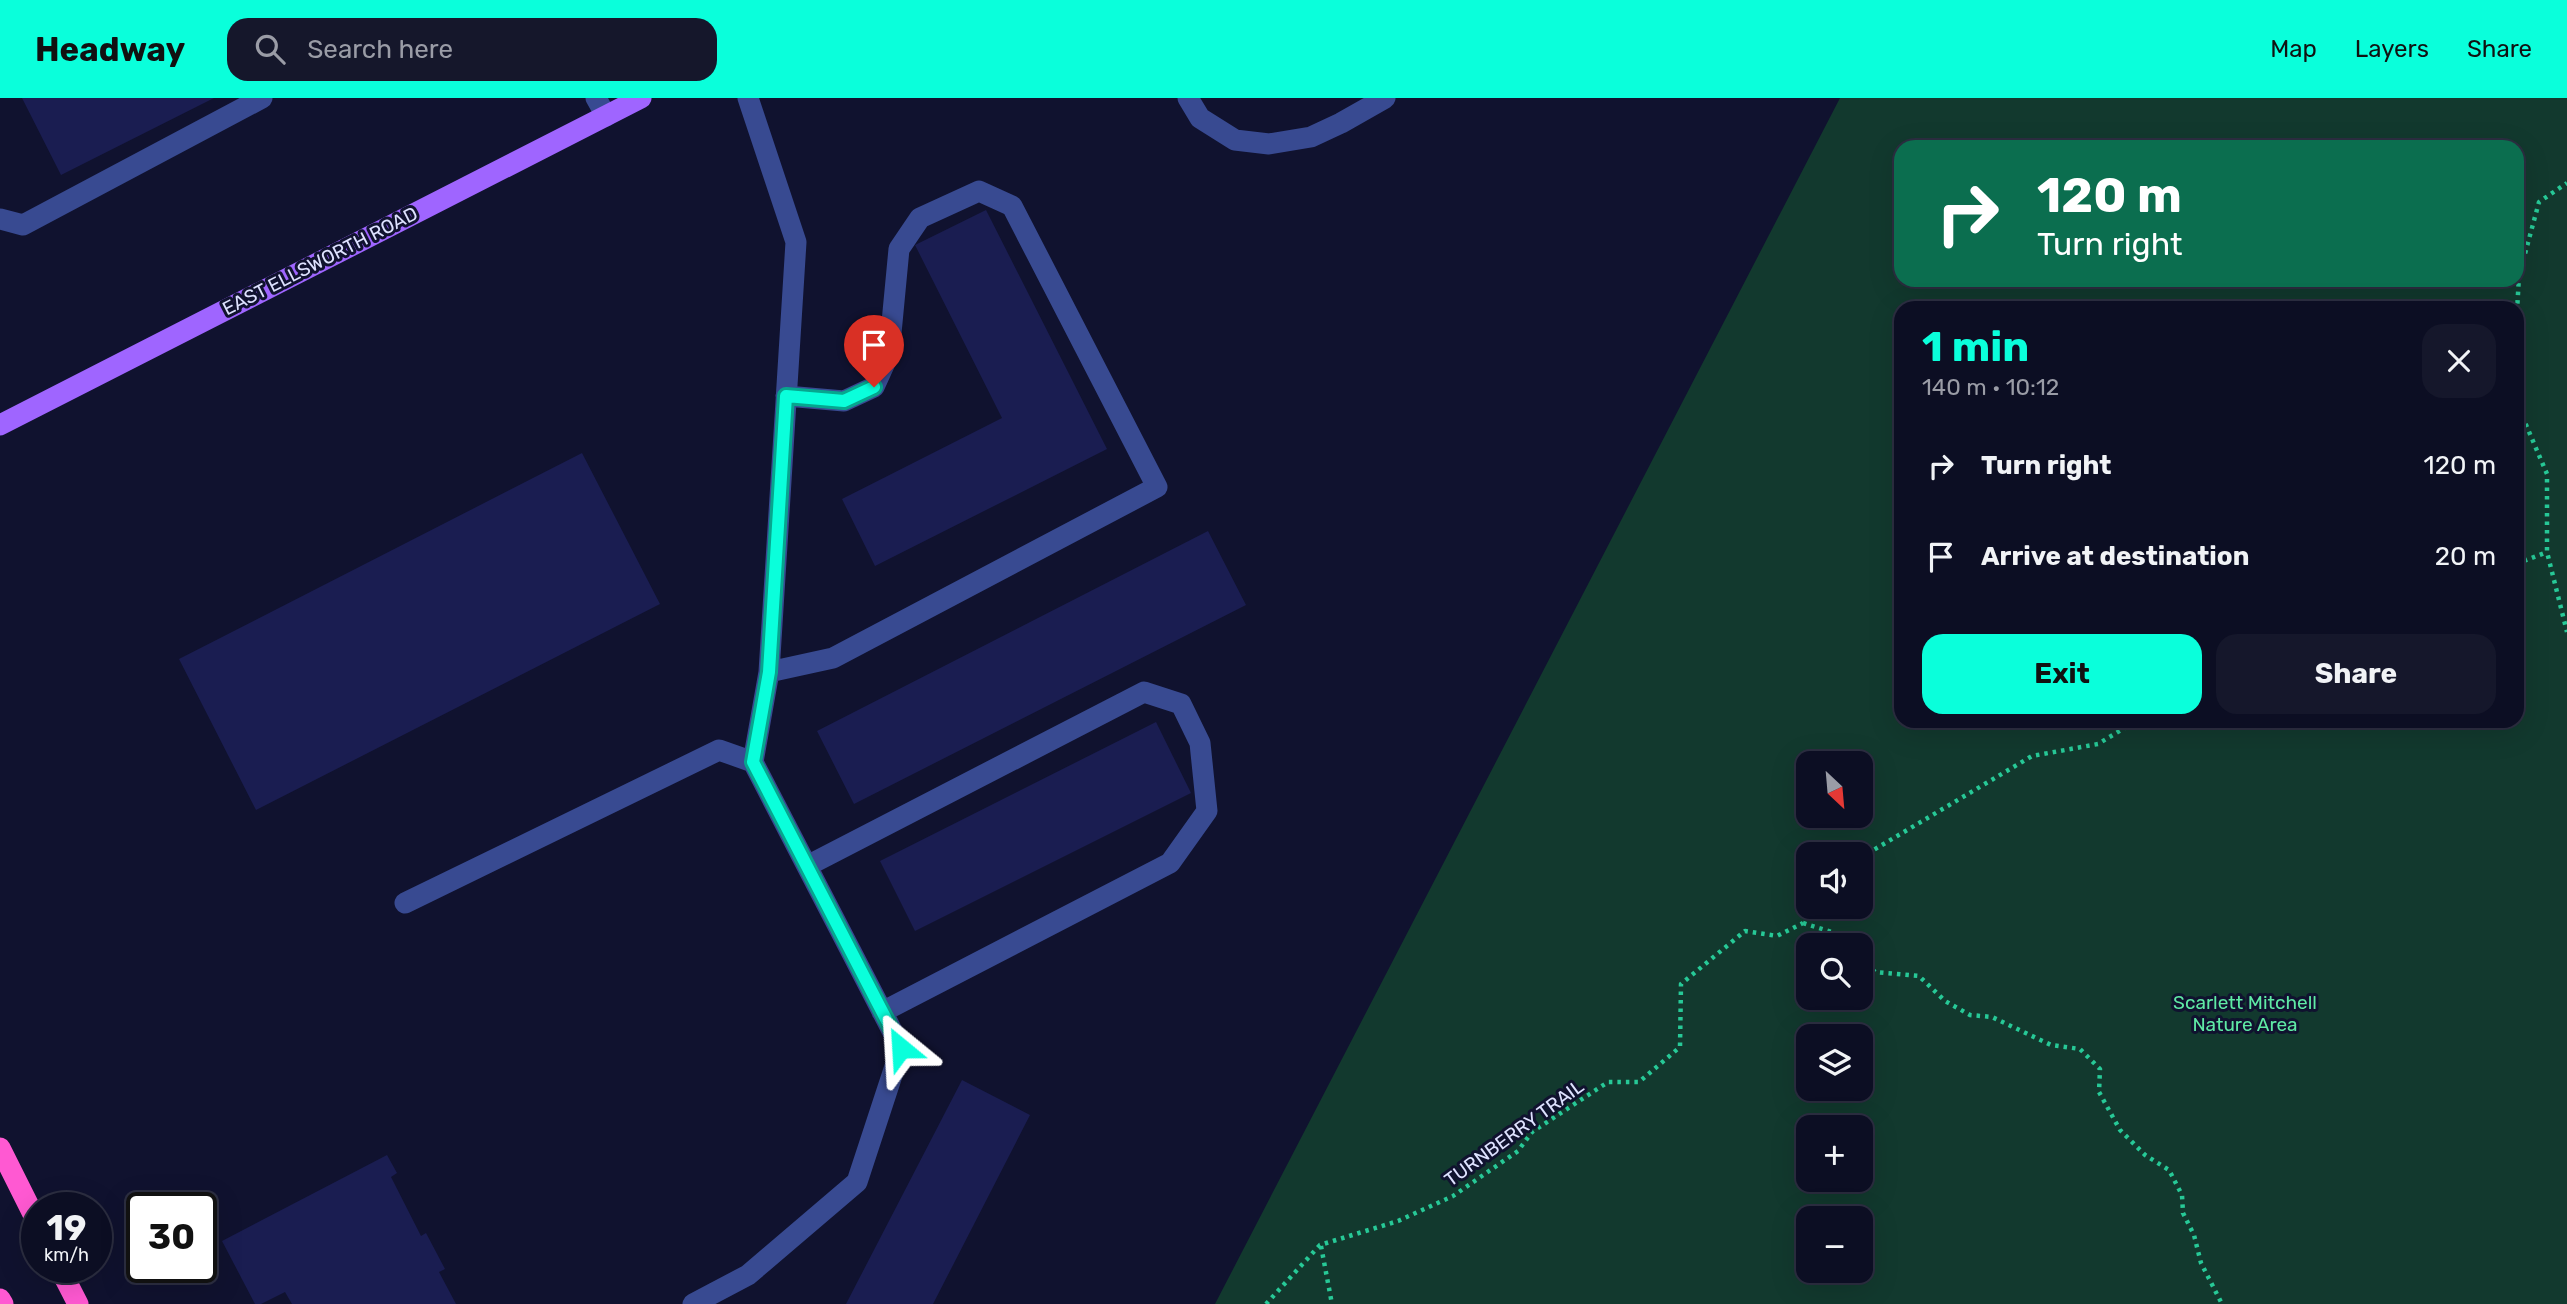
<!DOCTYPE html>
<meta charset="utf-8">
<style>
:root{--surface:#0c0e23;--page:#15172b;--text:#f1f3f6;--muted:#9a9ca6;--line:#2c2e41;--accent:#0affdb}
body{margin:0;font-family:Rubik,sans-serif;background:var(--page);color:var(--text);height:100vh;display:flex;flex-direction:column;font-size:26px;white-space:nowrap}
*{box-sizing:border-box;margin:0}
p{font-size:23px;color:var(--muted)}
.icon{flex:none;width:38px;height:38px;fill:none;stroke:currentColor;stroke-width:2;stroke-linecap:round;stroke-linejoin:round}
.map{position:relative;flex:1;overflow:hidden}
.details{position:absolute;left:1894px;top:203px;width:630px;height:427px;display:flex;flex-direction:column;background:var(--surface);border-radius:21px;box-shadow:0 7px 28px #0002,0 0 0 2px var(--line)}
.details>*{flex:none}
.hud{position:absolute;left:1894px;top:42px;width:630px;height:147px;border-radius:21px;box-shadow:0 7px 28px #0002,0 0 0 2px var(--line);background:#0b6e4f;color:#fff;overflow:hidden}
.needle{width:46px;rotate:154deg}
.controls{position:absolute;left:1796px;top:653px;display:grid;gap:14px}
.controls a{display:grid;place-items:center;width:77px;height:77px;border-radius:14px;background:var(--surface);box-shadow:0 7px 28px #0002,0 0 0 2px var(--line);font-size:35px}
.speed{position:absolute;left:21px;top:1094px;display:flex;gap:14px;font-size:35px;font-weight:700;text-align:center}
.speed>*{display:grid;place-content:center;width:91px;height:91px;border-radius:50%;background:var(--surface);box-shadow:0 7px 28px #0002,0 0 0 2px var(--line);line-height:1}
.speed small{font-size:18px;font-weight:400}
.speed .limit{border:4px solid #111;border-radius:10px;background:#fff;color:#111}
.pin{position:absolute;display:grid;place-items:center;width:60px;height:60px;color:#fff;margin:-72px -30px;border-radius:50% 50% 50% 0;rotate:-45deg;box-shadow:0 0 7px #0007}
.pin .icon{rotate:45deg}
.me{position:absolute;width:77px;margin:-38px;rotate:333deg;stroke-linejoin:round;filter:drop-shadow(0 0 5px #0008)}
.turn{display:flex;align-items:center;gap:24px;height:147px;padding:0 28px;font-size:32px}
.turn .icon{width:91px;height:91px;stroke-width:2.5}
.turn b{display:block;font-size:49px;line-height:60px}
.round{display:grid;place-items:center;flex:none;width:74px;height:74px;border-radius:21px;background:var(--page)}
.overview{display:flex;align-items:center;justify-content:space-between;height:119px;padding:0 28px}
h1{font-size:42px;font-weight:700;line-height:52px;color:var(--accent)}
.cta{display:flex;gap:14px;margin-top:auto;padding:14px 28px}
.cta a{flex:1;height:80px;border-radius:21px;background:var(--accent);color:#111;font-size:28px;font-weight:700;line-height:80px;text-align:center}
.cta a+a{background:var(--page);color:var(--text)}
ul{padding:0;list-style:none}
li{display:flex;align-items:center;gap:21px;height:91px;padding:0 28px}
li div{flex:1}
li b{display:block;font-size:26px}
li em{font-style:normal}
header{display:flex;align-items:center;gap:42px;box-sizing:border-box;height:98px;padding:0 35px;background:var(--accent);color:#111}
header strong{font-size:33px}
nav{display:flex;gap:38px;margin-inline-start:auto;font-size:24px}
.search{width:490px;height:63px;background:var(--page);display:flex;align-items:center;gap:18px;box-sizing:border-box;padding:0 24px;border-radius:21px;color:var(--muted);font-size:26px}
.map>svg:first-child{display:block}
.green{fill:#12392e;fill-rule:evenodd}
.building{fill:#1a1d51}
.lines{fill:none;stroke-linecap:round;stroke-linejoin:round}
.path{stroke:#27c997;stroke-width:4.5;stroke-dasharray:3.5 5;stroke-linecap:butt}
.minor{stroke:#384a91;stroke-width:21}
.major{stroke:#9f65ff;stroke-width:21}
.highway{stroke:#ff59d2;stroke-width:21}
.route-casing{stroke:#06a68e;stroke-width:18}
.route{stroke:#0affdb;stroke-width:12}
.labels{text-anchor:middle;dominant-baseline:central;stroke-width:6;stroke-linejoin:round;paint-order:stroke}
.street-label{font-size:19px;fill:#dee2ff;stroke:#10122f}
.park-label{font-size:19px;fill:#5feaa5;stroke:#10122f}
</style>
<header>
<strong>Headway</strong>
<div class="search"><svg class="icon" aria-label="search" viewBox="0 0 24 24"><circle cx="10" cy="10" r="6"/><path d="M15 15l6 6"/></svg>Search here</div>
<nav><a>Map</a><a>Layers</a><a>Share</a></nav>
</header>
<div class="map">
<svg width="2567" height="1206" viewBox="0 0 2567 1206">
<rect width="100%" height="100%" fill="#10122f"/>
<path class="green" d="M 1840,0 L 2567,0 L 2567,1206 L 1215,1206 ZM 2516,49 L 2516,182 L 1900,182 L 1900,49 ZM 2516,210 L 2516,623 L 1900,623 L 1900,210 ZM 1808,665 L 1860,665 L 1860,718 L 1808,718 ZM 1808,756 L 1860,756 L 1860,808 L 1808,808 ZM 1860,847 L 1860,900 L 1808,900 L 1808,847 ZM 1808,938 L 1860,938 L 1860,990 L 1808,990 ZM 1860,1029 L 1860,1082 L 1808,1082 L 1808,1029 ZM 1860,1120 L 1860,1172 L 1808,1172 L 1808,1120 Z"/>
<path class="building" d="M 22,0 L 214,0 L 61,77 Z
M 986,112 L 1107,351 L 875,468 L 842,401 L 1002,320 L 915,147 Z
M 582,355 L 660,506 L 256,712 L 179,561 Z
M 1208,433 L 1246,507 L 854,706 L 817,633 Z
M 1156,624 L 1191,695 L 915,833 L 880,763 Z
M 962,982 L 1030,1017 L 933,1206 L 846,1206 Z
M 387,1057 L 397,1075 L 391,1079 L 421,1138 L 426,1135 L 445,1171 L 439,1174 L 456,1206 L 292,1206 L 285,1194 L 261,1206 L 255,1206 L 222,1143 Z"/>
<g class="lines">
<path class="path" d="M 2516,231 L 2519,178 L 2539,104 L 2567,85
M 2516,259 L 2521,315 L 2547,376 L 2547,454 L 2567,534
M 2516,466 L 2547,454
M 1860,760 L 2032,658 L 2098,646 L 2136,623
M 1803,825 L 1835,835 L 1847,847
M 1860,860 L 1875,874 L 1919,878 L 1945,903 L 1970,917 L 1992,919 L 2051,947 L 2080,951 L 2100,971 L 2099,994 L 2120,1032 L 2145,1057 L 2169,1072 L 2182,1097 L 2183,1115 L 2194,1137 L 2201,1165 L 2222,1206
M 1321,1148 L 1332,1206
M 1266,1206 L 1320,1147 L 1398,1123 L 1453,1098 L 1518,1053 L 1532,1034 L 1608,984 L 1639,984 L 1680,949 L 1681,886 L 1745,833 L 1777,838 L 1803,825 L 1805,793 L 1808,791"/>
<path class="minor" d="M 596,0 L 606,18
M 1188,0 L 1200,20 L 1235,42 L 1269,46 L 1311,39 L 1341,25 L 1385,0
M 0,121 L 23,127 L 262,0
M 769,574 L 833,560 L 1157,389 L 1012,108 L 979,93 L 920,120 L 899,151 L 889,256 L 874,289 L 844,303 L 786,298
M 807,768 L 1144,594 L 1181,606 L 1200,645 L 1207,713 L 1170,765 L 882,914
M 405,805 L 719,652 L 753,664
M 693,1206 L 748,1177 L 857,1084 L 901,950 L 753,664 L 769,574 L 796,144 L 748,0"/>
<path class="major" d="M 0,327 L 641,0"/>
<path class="highway" d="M 0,1050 L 37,1124
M 59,1169 L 78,1206
M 0,1201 L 3,1206"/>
</g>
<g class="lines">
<g class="route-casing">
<path id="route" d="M 874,289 L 844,303 L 786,298 L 769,574 L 753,664 L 901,950"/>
</g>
<use href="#route" class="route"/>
</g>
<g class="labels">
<g class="street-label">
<text transform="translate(320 163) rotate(-27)">EAST ELLSWORTH ROAD</text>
<text transform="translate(1514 1035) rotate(-36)">TURNBERRY TRAIL</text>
</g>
<g class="park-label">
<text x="2245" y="904">Scarlett Mitchell<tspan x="2245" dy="22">Nature Area</tspan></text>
</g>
</g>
</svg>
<div class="controls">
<a><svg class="needle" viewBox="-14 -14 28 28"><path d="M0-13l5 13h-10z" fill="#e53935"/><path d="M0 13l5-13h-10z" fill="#9a9ca6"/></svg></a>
<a><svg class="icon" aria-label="sound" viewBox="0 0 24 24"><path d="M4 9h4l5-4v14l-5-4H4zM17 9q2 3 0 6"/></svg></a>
<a><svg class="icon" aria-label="search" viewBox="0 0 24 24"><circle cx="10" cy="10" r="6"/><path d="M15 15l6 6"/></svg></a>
<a><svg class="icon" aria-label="layers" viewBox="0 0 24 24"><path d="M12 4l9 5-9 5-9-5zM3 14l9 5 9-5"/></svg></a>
<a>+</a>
<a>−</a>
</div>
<div class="speed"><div>19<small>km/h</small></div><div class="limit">30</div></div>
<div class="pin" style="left:874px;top:289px;background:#d93025"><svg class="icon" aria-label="arrive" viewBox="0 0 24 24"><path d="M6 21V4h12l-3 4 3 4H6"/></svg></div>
<svg class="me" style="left:901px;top:950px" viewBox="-20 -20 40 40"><path d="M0-17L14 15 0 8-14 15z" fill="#0affdb" stroke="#fff" stroke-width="4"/></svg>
<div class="hud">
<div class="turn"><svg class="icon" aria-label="right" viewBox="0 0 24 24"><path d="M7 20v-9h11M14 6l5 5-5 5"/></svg><div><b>120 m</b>Turn right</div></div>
</div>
<section class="details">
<div class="overview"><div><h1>1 min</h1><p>140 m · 10:12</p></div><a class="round"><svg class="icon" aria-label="close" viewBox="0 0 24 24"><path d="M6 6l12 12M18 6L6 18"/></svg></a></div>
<ul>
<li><svg class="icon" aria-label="right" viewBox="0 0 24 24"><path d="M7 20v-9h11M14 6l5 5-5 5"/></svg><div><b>Turn right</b></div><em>120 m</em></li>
<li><svg class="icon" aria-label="arrive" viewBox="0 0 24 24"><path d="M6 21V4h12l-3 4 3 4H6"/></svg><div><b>Arrive at destination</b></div><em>20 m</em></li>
</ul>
<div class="cta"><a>Exit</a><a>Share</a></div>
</section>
</div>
